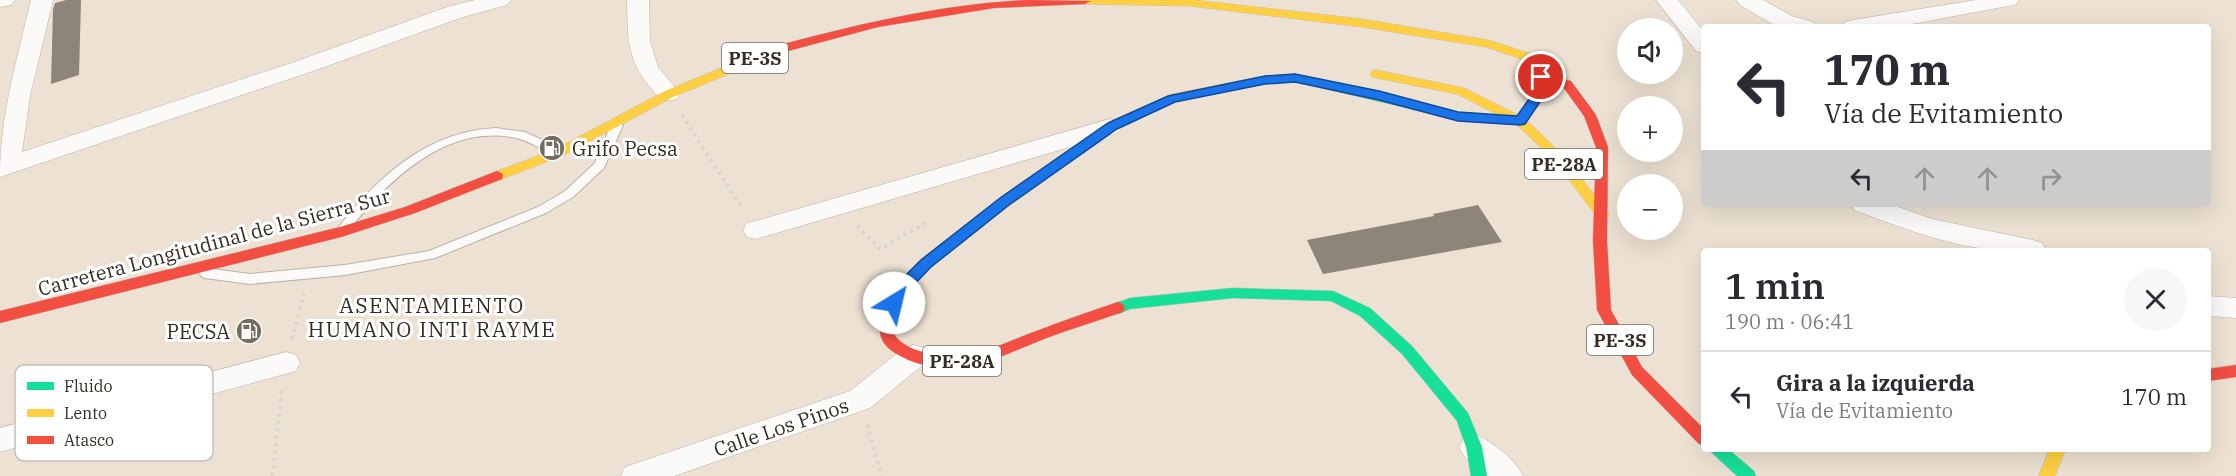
<!DOCTYPE html>
<html lang="es">
<meta charset="utf-8">
<style>
:root{--surface:#fff;--page:#f7f7f7;--text:#2b2b33;--muted:#7c7c81;--line:#e1e1e2}
body{margin:0;font-family:"IBM Plex Serif",serif;background:var(--page);color:var(--text);height:100vh;display:flex;flex-direction:column;font-size:22px;white-space:nowrap}
*{box-sizing:border-box;margin:0}
p{font-size:20px;color:var(--muted)}
.icon{flex:none;width:33px;height:33px;fill:none;stroke:currentColor;stroke-width:2;stroke-linecap:round;stroke-linejoin:round}
.map{position:relative;flex:1;overflow:hidden}
.side{position:absolute;left:1701px;top:248px;width:510px;height:204px;display:flex;flex-direction:column;background:var(--surface);border-radius:6px;box-shadow:0 6px 24px #0002}
.side>*{flex:none}
.banner{position:absolute;left:1701px;top:24px;width:510px;height:183px;border-radius:6px;box-shadow:0 6px 24px #0002;background:#fff;color:var(--text);overflow:hidden}
.tools{position:absolute;left:1617px;top:18px;display:grid;gap:12px}
.tools a{display:grid;place-items:center;width:66px;height:66px;border-radius:50%;background:var(--surface);box-shadow:0 6px 24px #0002;font-size:30px}
.pin{position:absolute;display:grid;place-items:center;width:51px;height:51px;color:#fff;margin:-26px;border:3px solid #fff;border-radius:50%;box-shadow:0 2px 6px #0007}
.me{position:absolute;width:66px;margin:-33px;rotate:36deg;stroke-linejoin:round;filter:drop-shadow(0 0 4px #0008)}
.turn{display:flex;align-items:center;gap:21px;height:126px;padding:0 24px;font-size:27px}
.turn .icon{width:78px;height:78px;stroke-width:2.5}
.turn b{display:block;font-size:42px;line-height:51px}
.lanes{display:flex;align-items:center;height:57px;padding:0 24px;background:#0003;justify-content:center;gap:30px;direction:ltr}
.lanes .off{opacity:.35}
.round{display:grid;place-items:center;flex:none;width:63px;height:63px;border-radius:32px;background:var(--page)}
.summary{display:flex;align-items:center;justify-content:space-between;height:102px;padding:0 24px}
h1{font-size:36px;font-weight:600;line-height:45px}
ul{padding:0;list-style:none}
li{display:flex;align-items:center;gap:18px;height:90px;padding:0 24px;border-top:2px solid var(--line)}
li div{flex:1}
li b{display:block;font-size:22px}
li em{font-style:normal}
.map>svg:first-child{display:block}
.building{fill:#8d857a}
.lines{fill:none;stroke-linecap:round;stroke-linejoin:round}
.lane-casing{stroke:#bab2a7;stroke-width:2}
.street-casing{stroke:#bab2a7;stroke-width:1}
.fast-casing{stroke:#c4bfb7;stroke-width:1}
.slow-casing{stroke:#c4bfb7;stroke-width:1}
.jam-casing{stroke:#c4bfb7;stroke-width:1}
.path{stroke:#d8d4cf;stroke-width:4;stroke-dasharray:3 4.5;stroke-linecap:butt}
.lane{fill:#fcfaf8;fill-rule:evenodd}
.street{fill:#fcfaf8;fill-rule:evenodd}
.fast{fill:#16e098;fill-rule:evenodd}
.slow{fill:#ffcf43;fill-rule:evenodd}
.jam{fill:#f24e42;fill-rule:evenodd}
.route{fill:#1a73e8;stroke:#114b97;stroke-width:1.5}
.labels{text-anchor:middle;dominant-baseline:central;stroke-width:6;stroke-linejoin:round;paint-order:stroke}
.shield{fill:#fff;stroke:#716c65;stroke-width:1.5}
.shield-label{font-size:18px;font-weight:bold;fill:#342d23}
.poi-label{font-size:20px;fill:#342d23;stroke:#fff;text-anchor:start}
.street-label{font-size:20px;fill:#342d23;stroke:#fff}
.neighbourhood-label{font-size:21px;letter-spacing:1.5px;fill:#342d23;stroke:#fff}
.key{fill:#fff;stroke:#c2c0bd;stroke-width:1.5}
.key-label{font-size:16px;fill:#342d23}
</style>
<div class="map">
<svg width="2236" height="476" viewBox="0 0 2236 476">
<rect width="100%" height="100%" fill="#ece1d2"/>
<path class="building" d="M 66,0 L 81,0 L 79,75 L 51,84 L 53,9 L 55,3 Z
M 1478,205 L 1502,242 L 1323,274 L 1307,240 L 1434,216 L 1433,214 Z"/>
<g class="lines">
<g class="lane-casing">
<path id="lane" d="M 617,121 L 623,125 L 604,168 L 573,197 L 546,213 L 435,258 L 345,275 L 250,284 L 205,278 L 201,276 L 199,273 L 201,270 L 205,268 L 250,274 L 345,265 L 429,251 L 538,207 L 565,191 L 595,163 L 611,125 Z
M 496,128 L 525,132 L 562,149 L 564,152 L 558,156 C 542,151 528,139 511,137 C 443,126 387,182 349,230 L 341,230 L 339,227 L 341,224 C 381,174 429,131 496,128 Z"/>
</g>
<g class="street-casing">
<path id="street" d="M 0,0 L 15,0 L 11,5 L 0,7 Z
M 31,0 L 53,0 L 30,96 L 22,152 L 300,60 L 447,7 L 475,0 L 511,0 L 507,5 L 463,17 L 316,70 L 0,177 C 0,116 17,59 31,0 Z
M 627,0 L 649,0 L 650,41 L 658,67 L 680,94 L 677,99 C 663,103 659,97 650,87 C 626,58 628,36 627,0 Z
M 1656,0 L 1678,0 L 1704,32 L 1704,53 L 1696,51 Z
M 1736,0 L 1763,0 L 1792,16 L 1813,22 L 1816,27 L 1776,26 L 1740,5 Z
M 1976,0 L 2019,0 L 2015,5 L 2008,6 L 1896,27 L 1842,27 L 1845,22 L 1853,20 Z
M 1110,119 L 1118,121 L 1122,127 L 1118,133 L 756,239 L 747,237 L 743,230 L 747,223 L 756,221 Z
M 1851,204 L 1890,204 L 1932,219 L 2033,240 L 2042,243 L 2046,250 C 1979,258 1916,233 1854,210 Z
M 2208,296 L 2236,298 L 2236,318 L 2208,316 Z
M 914,345 L 924,348 L 928,356 L 924,364 L 870,408 L 674,476 L 621,476 L 625,467 L 850,391 L 904,348 Z
M 286,352 L 296,355 L 300,363 L 296,371 L 0,452 L 0,428 Z
M 1474,434 C 1492,441 1515,459 1523,476 L 1487,476 L 1464,456 L 1459,447 L 1464,438 Z"/>
</g>
<g class="fast-casing">
<path id="fast" d="M 1543,58 L 1549,62 L 1546,93 L 1524,124 L 1520,125 L 1458,120 L 1305,84 L 1299,80 L 1305,76 L 1458,112 L 1517,117 L 1534,93 L 1537,62 Z
M 1233,288 L 1333,291 L 1370,308 L 1412,346 L 1468,413 L 1482,447 L 1487,476 L 1471,476 L 1466,447 L 1457,421 L 1402,354 L 1360,316 L 1331,301 L 1233,298 L 1130,309 L 1118,314 L 1113,312 L 1111,308 L 1113,304 L 1130,298 Z
M 1707,448 L 1727,448 L 1754,471 L 1756,476 L 1737,476 Z"/>
</g>
<g class="slow-casing">
<path id="slow" d="M 1080,0 L 1194,0 L 1362,19 L 1488,40 L 1547,59 L 1573,84 L 1571,87 L 1563,87 L 1539,65 L 1486,47 L 1362,27 L 1190,6 L 1085,4 L 1081,3 Z
M 773,47 L 779,51 L 777,54 L 673,97 L 564,155 L 497,181 L 491,176 L 492,173 L 556,149 L 665,91 Z
M 1376,70 L 1464,88 L 1524,118 L 1564,156 L 1607,211 L 1609,214 L 1607,217 L 1597,217 L 1556,162 L 1516,124 L 1457,94 L 1372,77 L 1370,74 L 1372,71 Z
M 1295,74 L 1309,77 L 1311,80 L 1305,84 L 1295,82 L 1265,84 L 1175,101 L 1117,129 L 1010,205 L 931,267 L 906,292 L 902,301 L 892,301 L 890,297 L 896,285 L 921,259 L 1000,199 L 1109,123 L 1172,94 L 1265,76 Z
M 2050,448 L 2066,448 L 2055,476 L 2039,476 Z"/>
</g>
<g class="jam-casing">
<path id="jam" d="M 1029,0 L 1091,1 L 1085,4 L 994,8 L 878,27 L 773,55 L 767,51 L 769,48 C 855,25 940,4 1029,0 Z
M 1567,80 L 1571,81 L 1596,115 L 1608,147 L 1607,241 L 1611,310 L 1642,367 L 1704,429 L 1704,446 L 1699,444 L 1632,375 L 1597,310 L 1593,241 L 1596,147 L 1584,116 L 1561,84 Z
M 497,171 L 502,173 L 503,176 L 502,179 L 415,213 L 341,237 L 0,323 L 0,311 L 340,227 L 405,207 Z
M 897,292 L 902,293 L 904,297 L 894,319 L 895,336 C 903,345 912,349 923,352 C 965,365 1000,344 1039,330 C 1065,320 1091,311 1118,302 L 1123,304 L 1125,308 L 1123,312 C 1097,321 1070,329 1044,339 C 994,359 948,385 895,353 C 870,338 881,314 892,293 Z
M 2236,365 L 2236,377 L 2208,381 L 2208,369 Z"/>
</g>
<path class="path" d="M 682,115 L 743,210
M 857,226 L 880,249 L 929,221
M 292,339 L 304,294
M 867,425 L 882,476
M 272,476 L 282,390"/>
<use href="#lane" class="lane"/>
<use href="#street" class="street"/>
<use href="#fast" class="fast"/>
<use href="#slow" class="slow"/>
<use href="#jam" class="jam"/>
</g>
<path class="route" d="M 1541,73 L 1547,77 L 1546,93 L 1525,124 L 1520,125 L 1458,121 L 1379,100 L 1295,82 L 1265,84 L 1175,102 L 1117,129 L 1009,205 L 931,267 L 906,293 L 899,307 L 889,307 L 887,303 L 896,285 L 921,260 L 1000,198 L 1108,123 L 1168,96 L 1265,76 L 1295,74 L 1379,91 L 1458,112 L 1517,116 L 1534,92 L 1535,77 Z"/>
<defs>
<g id="fuel-disc" transform="scale(1.35)"><circle r="9.5" fill="#746c60" stroke="#fff"/><path d="M-5.5-6h7V0h2V4h1.3V-2.5L3-4.5l.8-.8L6-3V5H2.5V1h-1V6h-7ZM-4.2-4.7v3.2H.2V-4.7Z" fill="#fff"/></g>
</defs>
<g fill-rule="evenodd">
<use href="#fuel-disc" x="552" y="148"/>
<use href="#fuel-disc" x="249" y="331"/>
</g>
<g class="labels">
<g class="shield">
<rect x="722" y="43" width="66" height="30" rx="4.5"/>
<rect x="1525" y="149" width="78" height="30" rx="4.5"/>
<rect x="1587" y="325" width="66" height="30" rx="4.5"/>
<rect x="923" y="346" width="78" height="30" rx="4.5"/>
</g>
<g class="shield-label">
<text x="755" y="58">PE-3S</text>
<text x="1564" y="164">PE-28A</text>
<text x="1620" y="340">PE-3S</text>
<text x="962" y="361">PE-28A</text>
</g>
<g class="poi-label">
<text x="572" y="148">Grifo Pecsa</text>
<text x="230" y="331" text-anchor="end">PECSA</text>
</g>
<g class="street-label">
<text transform="translate(214 242) rotate(-15)">Carretera Longitudinal de la Sierra Sur</text>
<text transform="translate(781 427) rotate(-19)">Calle Los Pinos</text>
</g>
<g class="neighbourhood-label">
<text x="432" y="305">ASENTAMIENTO<tspan x="432" dy="24">HUMANO INTI RAYME</tspan></text>
</g>
</g>
<rect x="15" y="365" width="198" height="96" rx="9" class="key"/>
<rect x="27" y="382" width="27" height="8" fill="#16e098"/>
<rect x="27" y="409" width="27" height="8" fill="#ffcf43"/>
<rect x="27" y="436" width="27" height="8" fill="#f24e42"/>
<g class="key-label">
<text x="64" y="392">Fluido</text>
<text x="64" y="419">Lento</text>
<text x="64" y="446">Atasco</text>
</g>
</svg>
<div class="tools">
<a><svg class="icon" aria-label="sound" viewBox="0 0 24 24"><path d="M4 9h4l5-4v14l-5-4H4zM17 9q2 3 0 6"/></svg></a>
<a>+</a>
<a>−</a>
</div>
<div class="pin" style="left:1541px;top:77px;background:#d93025"><svg class="icon" aria-label="arrive" viewBox="0 0 24 24"><path d="M6 21V4h12l-3 4 3 4H6"/></svg></div>
<svg class="me" style="left:894px;top:303px" viewBox="-20 -20 40 40"><circle r="19" fill="#fff"/><path d="M0-13L10 11 0 6-10 11z" fill="#1a73e8"/></svg>
<div class="banner">
<div class="turn"><svg class="icon" aria-label="left" viewBox="0 0 24 24"><path d="M17 20v-9H6M10 6l-5 5 5 5"/></svg><div><b>170 m</b>Vía de Evitamiento</div></div>
<div class="lanes"><svg class="icon" aria-label="left" viewBox="0 0 24 24"><path d="M17 20v-9H6M10 6l-5 5 5 5"/></svg><svg class="icon off" aria-label="ahead" viewBox="0 0 24 24"><path d="M12 20V5M6 11l6-6 6 6"/></svg><svg class="icon off" aria-label="ahead" viewBox="0 0 24 24"><path d="M12 20V5M6 11l6-6 6 6"/></svg><svg class="icon off" aria-label="right" viewBox="0 0 24 24"><path d="M7 20v-9h11M14 6l5 5-5 5"/></svg></div>
</div>
<section class="side">
<div class="summary"><div><h1>1 min</h1><p>190 m · 06:41</p></div><a class="round"><svg class="icon" aria-label="close" viewBox="0 0 24 24"><path d="M6 6l12 12M18 6L6 18"/></svg></a></div>
<ul>
<li><svg class="icon" aria-label="left" viewBox="0 0 24 24"><path d="M17 20v-9H6M10 6l-5 5 5 5"/></svg><div><b>Gira a la izquierda</b><p>Vía de Evitamiento</p></div><em>170 m</em></li>
</ul>
</section>
</div>
